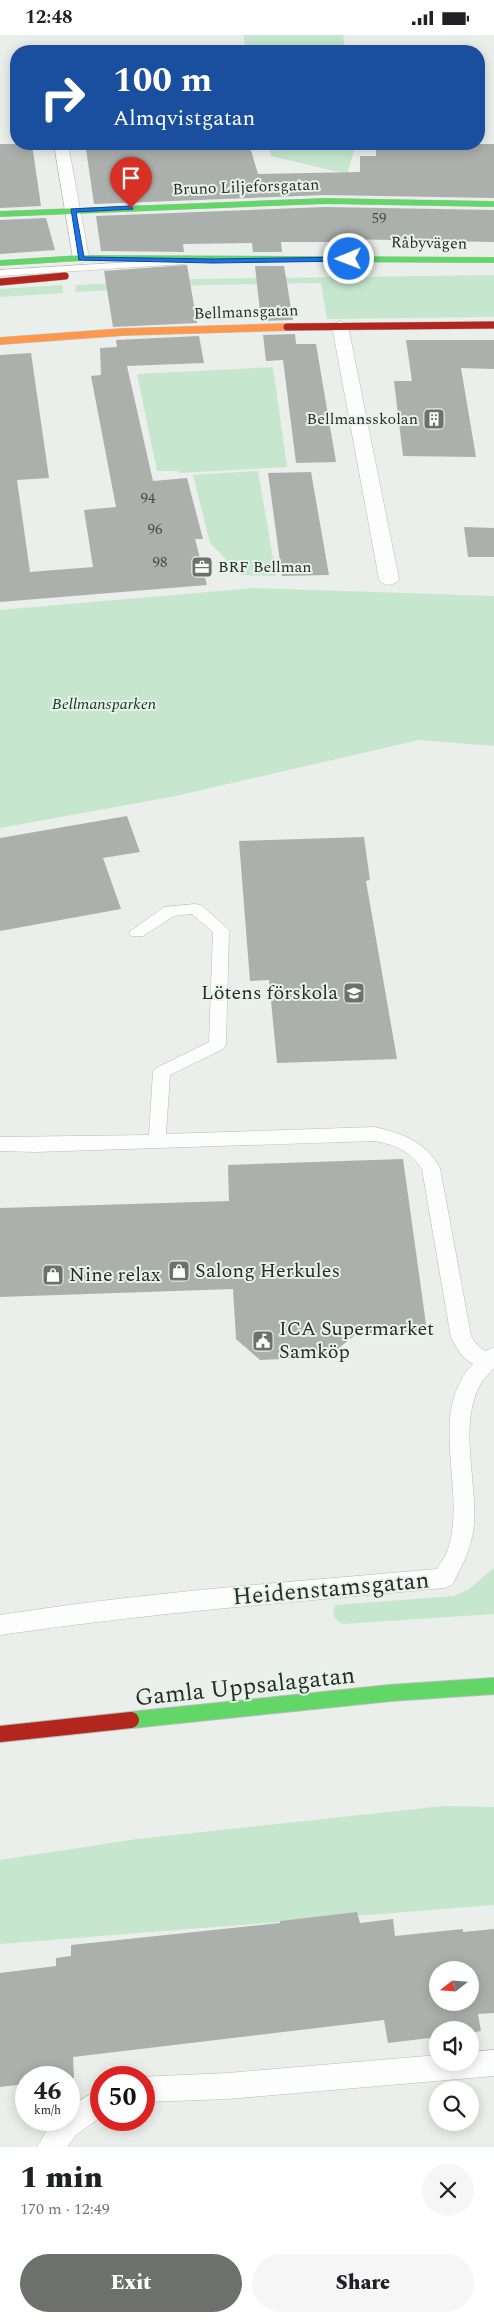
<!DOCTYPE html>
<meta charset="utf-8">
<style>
:root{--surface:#fff;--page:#f6f6f6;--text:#202124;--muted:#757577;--accent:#6d716e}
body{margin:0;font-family:Spectral,serif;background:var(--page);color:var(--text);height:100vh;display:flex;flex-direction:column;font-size:19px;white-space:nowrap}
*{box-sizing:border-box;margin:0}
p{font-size:16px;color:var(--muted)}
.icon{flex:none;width:28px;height:28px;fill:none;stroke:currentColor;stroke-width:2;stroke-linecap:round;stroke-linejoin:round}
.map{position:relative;height:2112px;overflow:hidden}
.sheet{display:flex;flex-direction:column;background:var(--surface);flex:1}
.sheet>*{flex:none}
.banner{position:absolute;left:10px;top:10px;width:475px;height:105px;border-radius:20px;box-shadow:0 2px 12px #0003;background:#1a4fa0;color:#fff;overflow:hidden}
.needle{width:32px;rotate:253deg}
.fabs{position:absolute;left:429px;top:1926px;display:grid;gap:10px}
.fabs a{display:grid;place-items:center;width:50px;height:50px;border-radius:50%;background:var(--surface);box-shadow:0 2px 12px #0003;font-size:25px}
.speed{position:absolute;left:15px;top:2031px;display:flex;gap:10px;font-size:25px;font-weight:700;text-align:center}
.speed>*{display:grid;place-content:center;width:65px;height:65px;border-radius:50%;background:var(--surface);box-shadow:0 2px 12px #0003;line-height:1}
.speed small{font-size:12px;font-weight:400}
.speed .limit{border:8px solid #d22;background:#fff;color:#111}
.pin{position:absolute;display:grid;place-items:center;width:42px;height:42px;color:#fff;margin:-51px -21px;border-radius:50% 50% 50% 0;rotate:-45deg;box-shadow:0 0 5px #0007}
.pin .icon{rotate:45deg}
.me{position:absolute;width:55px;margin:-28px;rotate:269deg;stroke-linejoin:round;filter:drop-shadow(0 0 4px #0008)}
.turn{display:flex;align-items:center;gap:18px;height:105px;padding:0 20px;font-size:22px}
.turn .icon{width:65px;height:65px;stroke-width:2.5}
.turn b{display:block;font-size:35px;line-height:42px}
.round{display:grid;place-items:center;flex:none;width:52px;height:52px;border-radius:26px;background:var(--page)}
.head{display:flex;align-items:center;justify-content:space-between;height:85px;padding:0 20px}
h1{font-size:30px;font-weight:800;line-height:38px}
.primary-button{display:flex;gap:10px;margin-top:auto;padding:10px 20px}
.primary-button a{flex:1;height:58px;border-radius:30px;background:var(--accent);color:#fff;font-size:20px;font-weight:800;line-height:58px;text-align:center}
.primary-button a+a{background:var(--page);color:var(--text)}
.status{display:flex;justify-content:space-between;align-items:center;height:35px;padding:0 25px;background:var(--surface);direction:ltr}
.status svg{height:14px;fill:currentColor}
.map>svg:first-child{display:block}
.green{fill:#c6e6ce}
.building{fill:#acb0ad;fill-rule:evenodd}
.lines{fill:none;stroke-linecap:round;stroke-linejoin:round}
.lane-casing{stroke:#b8bcb9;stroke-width:1}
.street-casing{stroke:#b8bcb9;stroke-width:1}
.fast-far1-casing{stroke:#b8bcb9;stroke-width:6}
.fast-casing{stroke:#b8bcb9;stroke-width:18}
.slow-casing{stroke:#b8bcb9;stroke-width:8}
.jam-far1-casing{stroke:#b8bcb9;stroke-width:8}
.jam-casing{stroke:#b8bcb9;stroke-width:18}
.lane{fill:#fcfdfc;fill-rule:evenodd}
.street{fill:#fcfdfc;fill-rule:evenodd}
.fast-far1{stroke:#63d668;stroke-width:5.5}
.fast{stroke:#63d668;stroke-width:16}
.slow{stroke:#ff974d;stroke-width:7}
.jam-far1{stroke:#b3261e;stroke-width:7}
.jam{stroke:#b3261e;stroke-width:16}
.route{fill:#1a73e8;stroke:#114b97}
.labels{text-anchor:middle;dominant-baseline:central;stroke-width:4;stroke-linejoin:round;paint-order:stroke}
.far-number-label{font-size:15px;fill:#4a4e4b}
.far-street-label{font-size:16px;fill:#292d2a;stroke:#e7f2ea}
.far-poi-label{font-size:16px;fill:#292d2a;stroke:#e7f2ea;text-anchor:end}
.far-park-label{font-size:16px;font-style:italic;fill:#0f341d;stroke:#e7f2ea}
.poi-label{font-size:20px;fill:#292d2a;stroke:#e7f2ea;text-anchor:start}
.near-street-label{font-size:24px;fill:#292d2a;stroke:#e7f2ea}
</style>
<div class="status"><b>12:48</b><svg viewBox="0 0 49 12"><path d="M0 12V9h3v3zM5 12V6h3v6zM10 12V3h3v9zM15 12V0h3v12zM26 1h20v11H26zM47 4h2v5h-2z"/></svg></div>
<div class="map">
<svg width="494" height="2112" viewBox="0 0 494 2112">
<rect width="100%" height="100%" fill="#eaefeb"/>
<path class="green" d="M 243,0 L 343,0 L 345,16 L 246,16 Z
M 268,109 L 356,109 L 347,139 L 271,121 Z
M 494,240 L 494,282 L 327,284 L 321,248 L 206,250 L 75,257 L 76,250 L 195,244 Z
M 62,250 L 63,258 L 0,262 L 0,254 Z
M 273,332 L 287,432 L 179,438 L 178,436 L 157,436 L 137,339 Z
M 258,436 L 276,541 L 241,540 L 210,508 L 193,440 Z
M 254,553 L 494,561 L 494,711 L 419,705 L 176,761 L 0,793 L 0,575 Z
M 494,1533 L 494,1579 L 343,1589 C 336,1586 334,1582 333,1575 L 336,1570 L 454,1561 L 469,1554 Z
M 443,1771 L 494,1772 L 494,1870 L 0,1909 L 0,1825 L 137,1804 Z"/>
<path class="building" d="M 0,109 L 32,109 L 41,171 L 0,173 Z
M 219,109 L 249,109 L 258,139 L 360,137 L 360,121 L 376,121 L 376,109 L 494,109 L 494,163 L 325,160 L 94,169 L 86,114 Z
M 325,172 L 494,175 L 494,207 L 339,204 L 340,207 L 281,207 L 282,217 L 253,217 L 252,208 L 183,209 L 184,217 L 101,216 L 96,181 Z
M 46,183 L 55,215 L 0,219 L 0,185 Z
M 187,230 L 197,288 L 113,292 L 104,236 Z
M 255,231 L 284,231 L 293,285 L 261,286 Z
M 295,299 L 296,309 L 316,309 L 336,427 L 296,428 L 283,325 L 266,326 L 263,300 Z
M 199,301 L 204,328 L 127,331 L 153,446 L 187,443 L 203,504 L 195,504 L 207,550 L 0,567 L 0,320 L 31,318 L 49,443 L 17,445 L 30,537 L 93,532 L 84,475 L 116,472 L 91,341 L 101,340 L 100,313 L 117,312 L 116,305 Z
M 406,305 L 494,305 L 494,334 L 461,333 L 476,422 L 403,421 L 394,346 L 412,346 Z
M 311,437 L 329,540 L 282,541 L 268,438 Z
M 464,492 L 494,493 L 494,522 L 468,522 Z
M 127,781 L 140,817 L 103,823 L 121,874 L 0,896 L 0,803 Z
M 364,802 L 370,845 L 366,846 L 397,1024 L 277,1028 L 269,945 L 250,946 L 239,806 Z
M 403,1124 L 427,1296 L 356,1299 L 328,1322 L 260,1325 L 236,1304 L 233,1254 L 0,1262 L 0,1173 L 229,1166 L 228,1130 Z
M 357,1877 L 360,1888 L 393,1884 L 395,1901 L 463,1894 L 463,1897 L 494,1894 L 494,1978 L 478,1979 L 481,1996 L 470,1998 L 470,1995 L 438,1995 L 438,2002 L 388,2008 L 384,1985 L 73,2022 L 74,2043 L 26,2042 L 26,2049 L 0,2052 L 0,1938 L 56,1931 L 56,1923 L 71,1921 L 71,1910 L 280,1888 L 280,1886 ZM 438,1935 L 470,1935 L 470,1968 L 438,1968 Z"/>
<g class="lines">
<g class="lane-casing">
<path id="lane" d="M 182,224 L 187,227 L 185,229 L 0,241 L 0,235 Z
M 195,869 L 201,870 L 229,895 L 226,1010 L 223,1014 L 170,1040 L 166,1099 L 374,1092 C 402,1098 426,1107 440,1133 L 471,1301 L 476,1309 L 485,1316 L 494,1312 L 494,1333 C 490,1338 484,1343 481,1348 C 458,1389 477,1444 474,1489 C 472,1512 463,1530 452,1550 L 444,1553 C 296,1567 147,1578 0,1600 L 0,1580 C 145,1557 291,1547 437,1534 C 440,1528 445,1522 447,1517 C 469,1457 425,1380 473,1329 L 462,1321 L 451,1303 L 422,1134 C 411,1116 393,1109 374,1106 L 35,1117 L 0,1116 L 0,1102 L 149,1100 L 153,1037 L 156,1033 L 209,1007 L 213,897 L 192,879 L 174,881 L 143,901 L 131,901 L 129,897 L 164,872 Z
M 494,2015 L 494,2041 L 228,2064 L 144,2067 L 144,2042 L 139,2042 L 228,2038 L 438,2020 L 438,2028 L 470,2028 L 470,2017 Z
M 101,2053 L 101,2082 L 76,2100 L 67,2112 L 37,2112 L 53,2085 L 69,2085 L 69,2072 Z"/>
</g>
<g class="street-casing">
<path id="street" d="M 54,109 L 68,109 L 89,223 L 86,226 L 81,228 L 73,223 Z
M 340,286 L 348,291 L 399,544 L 396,548 L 389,550 L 382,548 L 379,544 L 332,291 Z"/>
</g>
<g class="fast-far1-casing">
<path id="fast-far1" d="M 0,179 L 325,166 L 494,169
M 0,228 L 81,223 L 494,225"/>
</g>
<g class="fast-casing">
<path id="fast" d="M 131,1685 L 390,1658 L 494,1651"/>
</g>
<g class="slow-casing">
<path id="slow" d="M 0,306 L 123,297 L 287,292"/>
</g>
<g class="jam-far1-casing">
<path id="jam-far1" d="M 0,247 L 65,241
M 287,292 L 494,290"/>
</g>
<g class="jam-casing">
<path id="jam" d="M 0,1699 L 131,1685"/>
</g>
<use href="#lane" class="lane"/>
<use href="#street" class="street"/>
<use href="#fast-far1" class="fast-far1"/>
<use href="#fast" class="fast"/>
<use href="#slow" class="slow"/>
<use href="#jam-far1" class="jam-far1"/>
<use href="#jam" class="jam"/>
</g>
<path class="route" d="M 131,171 L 133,174 L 76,177 L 84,222 L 213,224 L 349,222 L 352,224 L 349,226 L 213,228 L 79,225 L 71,174 Z"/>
<defs>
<g id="building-square" transform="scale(1.125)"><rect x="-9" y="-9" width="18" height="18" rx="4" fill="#6d716e" stroke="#e7f2ea"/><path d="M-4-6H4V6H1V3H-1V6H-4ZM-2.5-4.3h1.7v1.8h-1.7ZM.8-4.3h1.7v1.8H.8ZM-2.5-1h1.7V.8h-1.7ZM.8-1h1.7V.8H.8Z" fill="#fff"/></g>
<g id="office-square" transform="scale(1.125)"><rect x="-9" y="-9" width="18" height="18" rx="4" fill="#6d716e" stroke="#e7f2ea"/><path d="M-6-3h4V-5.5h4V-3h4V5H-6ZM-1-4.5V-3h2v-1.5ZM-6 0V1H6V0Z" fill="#fff"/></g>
<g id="school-square" transform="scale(1.125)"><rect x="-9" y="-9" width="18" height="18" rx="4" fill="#6d716e" stroke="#e7f2ea"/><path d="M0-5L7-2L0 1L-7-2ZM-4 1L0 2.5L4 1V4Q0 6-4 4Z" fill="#fff"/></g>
<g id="shop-square" transform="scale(1.125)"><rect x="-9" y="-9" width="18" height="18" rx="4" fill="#6d716e" stroke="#e7f2ea"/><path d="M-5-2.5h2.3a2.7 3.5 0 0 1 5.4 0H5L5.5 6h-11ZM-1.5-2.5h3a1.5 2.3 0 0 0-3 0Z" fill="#fff"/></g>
<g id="civic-square" transform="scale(1.125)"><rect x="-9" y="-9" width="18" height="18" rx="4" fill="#6d716e" stroke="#e7f2ea"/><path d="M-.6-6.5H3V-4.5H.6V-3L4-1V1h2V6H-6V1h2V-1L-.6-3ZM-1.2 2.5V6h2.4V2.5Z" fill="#fff"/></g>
</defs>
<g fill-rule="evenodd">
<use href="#building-square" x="434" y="384"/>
<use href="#office-square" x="202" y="532"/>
<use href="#school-square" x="354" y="958"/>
<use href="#shop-square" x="179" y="1236"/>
<use href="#shop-square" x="53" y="1240"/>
<use href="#civic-square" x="263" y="1306"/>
</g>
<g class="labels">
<g class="far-number-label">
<text x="379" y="183">59</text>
<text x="148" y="463">94</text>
<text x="155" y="494">96</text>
<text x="160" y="527">98</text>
</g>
<g class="far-street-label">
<text transform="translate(246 152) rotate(-2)">Bruno Liljeforsgatan</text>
<text transform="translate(429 208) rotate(1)">Råbyvägen</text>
<text transform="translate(246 277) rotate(-2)">Bellmansgatan</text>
</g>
<g class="far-poi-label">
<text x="418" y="384">Bellmansskolan</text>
<text x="218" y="532" text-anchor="start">BRF Bellman</text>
</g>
<g class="far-park-label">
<text x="104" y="669">Bellmansparken</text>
</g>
<g class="poi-label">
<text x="338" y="958" text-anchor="end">Lötens förskola</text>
<text x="195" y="1236">Salong Herkules</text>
<text x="69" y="1240">Nine relax</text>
<text x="279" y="1294">ICA Supermarket<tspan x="279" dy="23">Samköp</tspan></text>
</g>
<g class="near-street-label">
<text transform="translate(331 1554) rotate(-5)">Heidenstamsgatan</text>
<text transform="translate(245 1652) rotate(-6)">Gamla Uppsalagatan</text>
</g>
</g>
</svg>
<div class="fabs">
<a><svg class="needle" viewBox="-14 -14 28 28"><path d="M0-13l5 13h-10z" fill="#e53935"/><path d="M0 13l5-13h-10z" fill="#757577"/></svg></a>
<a><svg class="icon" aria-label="sound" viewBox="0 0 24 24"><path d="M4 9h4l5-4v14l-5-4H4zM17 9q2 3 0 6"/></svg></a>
<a><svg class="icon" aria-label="search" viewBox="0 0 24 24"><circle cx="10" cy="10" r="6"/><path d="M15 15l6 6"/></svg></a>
</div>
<div class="speed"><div>46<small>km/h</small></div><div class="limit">50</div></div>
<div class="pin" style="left:131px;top:173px;background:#d93025"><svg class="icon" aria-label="arrive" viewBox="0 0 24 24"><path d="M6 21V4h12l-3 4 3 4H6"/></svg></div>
<svg class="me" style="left:349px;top:224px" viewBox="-20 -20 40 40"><circle r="17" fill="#1a73e8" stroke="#fff" stroke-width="3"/><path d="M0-11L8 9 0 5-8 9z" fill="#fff"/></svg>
<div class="banner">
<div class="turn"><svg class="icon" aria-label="right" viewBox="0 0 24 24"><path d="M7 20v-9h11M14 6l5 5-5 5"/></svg><div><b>100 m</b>Almqvistgatan</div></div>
</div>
</div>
<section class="sheet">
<div class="head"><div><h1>1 min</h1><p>170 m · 12:49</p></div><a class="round"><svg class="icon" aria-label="close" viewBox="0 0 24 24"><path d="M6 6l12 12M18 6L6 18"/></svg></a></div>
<div class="primary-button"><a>Exit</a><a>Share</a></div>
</section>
